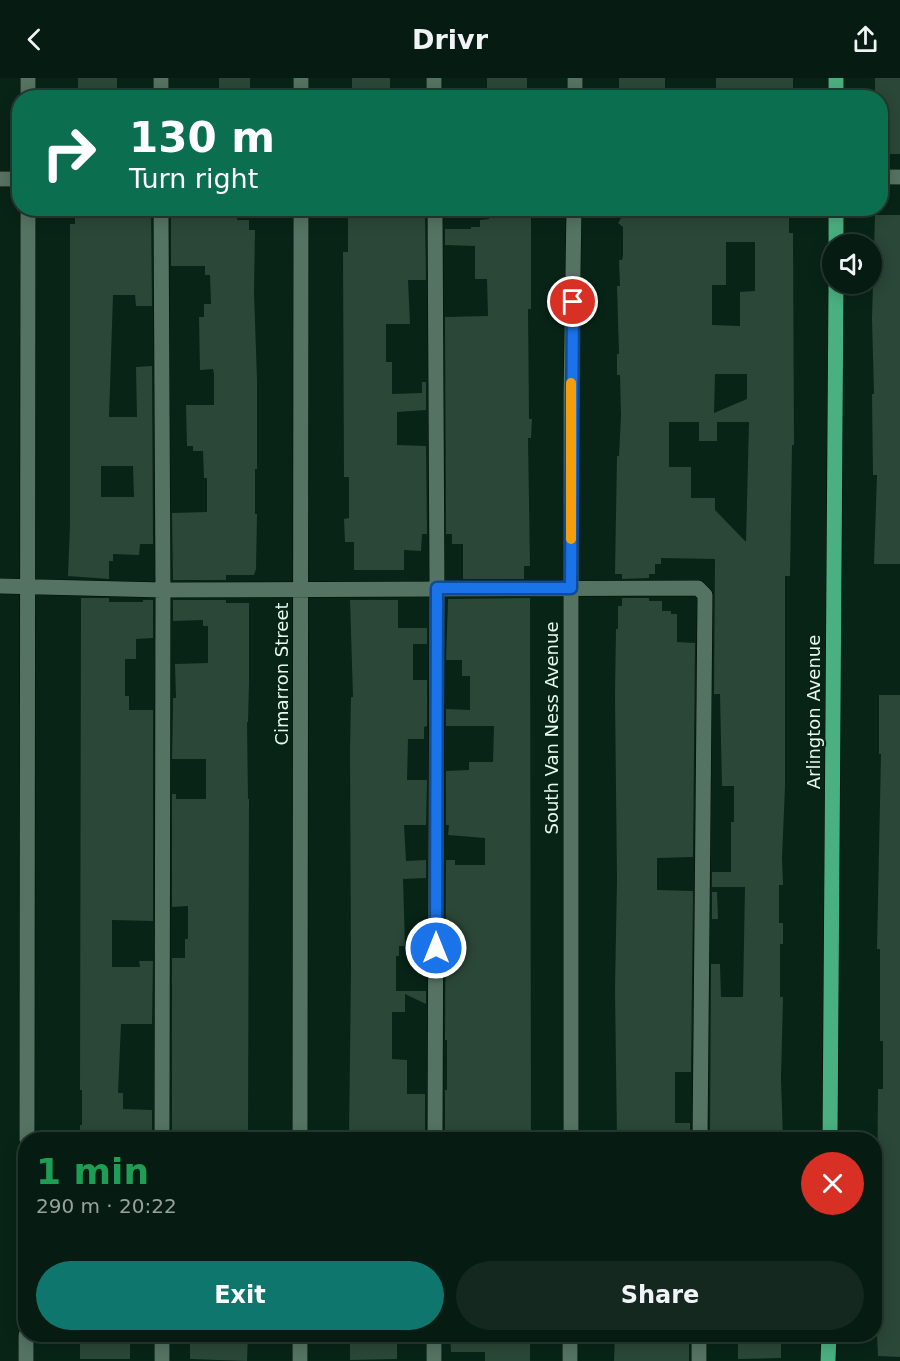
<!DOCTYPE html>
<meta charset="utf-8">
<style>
:root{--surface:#061b11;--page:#14281f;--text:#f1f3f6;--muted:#98a19f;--line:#273931;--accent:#0f766e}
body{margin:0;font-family:"DejaVu Sans",sans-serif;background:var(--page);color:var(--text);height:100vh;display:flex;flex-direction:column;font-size:22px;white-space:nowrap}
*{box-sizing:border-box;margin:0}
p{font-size:20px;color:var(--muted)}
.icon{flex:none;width:33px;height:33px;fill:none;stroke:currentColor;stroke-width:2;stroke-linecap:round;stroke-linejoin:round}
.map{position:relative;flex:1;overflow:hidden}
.side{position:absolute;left:18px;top:1054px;width:864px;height:210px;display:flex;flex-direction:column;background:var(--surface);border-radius:24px;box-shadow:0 3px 15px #0003,0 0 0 2px var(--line)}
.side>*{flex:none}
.banner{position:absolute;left:12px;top:12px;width:876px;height:126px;border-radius:24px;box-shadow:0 3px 15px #0003,0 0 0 2px var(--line);background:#0b6e4f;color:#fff;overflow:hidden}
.fabs{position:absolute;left:822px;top:156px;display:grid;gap:12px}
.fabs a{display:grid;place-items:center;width:60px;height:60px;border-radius:50%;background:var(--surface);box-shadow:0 3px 15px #0003,0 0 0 2px var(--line);font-size:30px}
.pin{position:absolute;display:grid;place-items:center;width:51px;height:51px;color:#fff;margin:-26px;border:3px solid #fff;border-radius:50%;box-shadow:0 2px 6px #0007}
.me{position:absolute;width:66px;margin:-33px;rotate:0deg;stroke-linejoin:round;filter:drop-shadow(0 0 4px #0008)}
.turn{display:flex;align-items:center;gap:21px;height:126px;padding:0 18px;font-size:27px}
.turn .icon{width:78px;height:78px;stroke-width:2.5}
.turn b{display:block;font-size:42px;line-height:51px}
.round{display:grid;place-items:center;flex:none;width:63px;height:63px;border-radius:32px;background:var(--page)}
.headline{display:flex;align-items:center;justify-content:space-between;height:102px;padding:0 18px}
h1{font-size:36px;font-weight:700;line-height:45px;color:#1e9e55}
.primary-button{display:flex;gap:12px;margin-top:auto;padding:12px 18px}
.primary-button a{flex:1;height:69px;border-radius:36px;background:var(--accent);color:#fff;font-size:24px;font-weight:700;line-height:69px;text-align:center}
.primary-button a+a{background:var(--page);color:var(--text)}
header{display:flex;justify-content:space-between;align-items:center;height:78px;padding:0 18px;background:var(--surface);font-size:27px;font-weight:700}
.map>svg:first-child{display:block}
.building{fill:#2b4738;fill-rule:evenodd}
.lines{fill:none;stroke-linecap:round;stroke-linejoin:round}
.minor-casing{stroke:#000d03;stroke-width:16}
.major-casing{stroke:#000d03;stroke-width:16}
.minor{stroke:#557362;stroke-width:15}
.major{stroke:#4ab081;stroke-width:15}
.route-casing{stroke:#114b97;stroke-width:15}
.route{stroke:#1a73e8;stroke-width:10}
.slow{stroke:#f59e0b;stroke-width:10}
.labels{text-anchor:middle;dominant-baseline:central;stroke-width:4.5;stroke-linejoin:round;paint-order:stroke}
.street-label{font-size:18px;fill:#e7f8ee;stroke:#082417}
</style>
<header><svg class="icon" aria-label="back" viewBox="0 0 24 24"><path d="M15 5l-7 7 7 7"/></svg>Drivr<svg class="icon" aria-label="share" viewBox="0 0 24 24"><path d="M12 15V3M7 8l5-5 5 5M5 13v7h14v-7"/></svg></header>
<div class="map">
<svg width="900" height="1283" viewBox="0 0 900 1283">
<rect width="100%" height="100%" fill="#082417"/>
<path class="building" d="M 78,0 L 117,0 L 117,20 L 78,20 Z
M 219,0 L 250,0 L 250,20 L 219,20 Z
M 352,0 L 390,0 L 390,20 L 352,20 Z
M 487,0 L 527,0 L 527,20 L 487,20 Z
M 619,0 L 665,0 L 665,20 L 619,20 Z
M 716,0 L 793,0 L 793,20 L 743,20 L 743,13 L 716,13 Z
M 875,0 L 900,0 L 900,76 L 880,76 L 880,20 L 875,20 Z
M 129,130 L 151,130 L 152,228 L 136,228 L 135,217 L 113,217 L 109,339 L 137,339 L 136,289 L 152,288 L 153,466 L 140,466 L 139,477 L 113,476 L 113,483 L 109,483 L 109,501 L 68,498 L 70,447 L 70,146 L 75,146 L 75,140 L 129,140 ZM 101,388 L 133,388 L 134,419 L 101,419 Z
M 351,130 L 393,130 L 393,136 L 425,137 L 426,202 L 408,202 L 410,246 L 386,246 L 386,284 L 392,284 L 392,316 L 422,315 L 422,304 L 426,304 L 426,332 L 397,334 L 397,367 L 426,368 L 427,456 L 422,456 L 421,473 L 404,472 L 404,492 L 354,492 L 354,464 L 345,464 L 344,441 L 349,440 L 349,399 L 344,399 L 343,174 L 348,174 L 348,131 Z
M 623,130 L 690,130 L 690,132 L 713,134 L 754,134 L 754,138 L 789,138 L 789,155 L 793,155 L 794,367 L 792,367 L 790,498 L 785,498 L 785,709 L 782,780 L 783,807 L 779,807 L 779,845 L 783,845 L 783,866 L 780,866 L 780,919 L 783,919 L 781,1001 L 783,1062 L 710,1062 L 711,886 L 720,886 L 721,919 L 743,919 L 745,809 L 712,809 L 712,794 L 731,794 L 731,744 L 734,744 L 734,708 L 722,708 L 720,616 L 714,616 L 715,481 L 661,480 L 661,486 L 655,486 L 655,496 L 649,496 L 649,500 L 622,501 L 622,496 L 615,496 L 617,378 L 619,378 L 621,338 L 620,297 L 617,297 L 617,276 L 619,276 L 617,208 L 620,208 L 619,182 L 622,182 L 623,178 L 623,149 L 618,145 L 623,137 ZM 726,164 L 755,164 L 755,213 L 740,214 L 740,248 L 712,247 L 712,207 L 726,207 ZM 715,296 L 747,296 L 747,321 L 714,335 ZM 669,344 L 699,344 L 699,363 L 717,363 L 717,344 L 749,344 L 746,464 L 715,432 L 715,420 L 691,420 L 691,389 L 669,389 Z
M 171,132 L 208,137 L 208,140 L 237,140 L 237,142 L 249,142 L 249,152 L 255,152 L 254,214 L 257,302 L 257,391 L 255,391 L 255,436 L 257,436 L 256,491 L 254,497 L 226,497 L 226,502 L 173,502 L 172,435 L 207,434 L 207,400 L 204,400 L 203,373 L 193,373 L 193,368 L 187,368 L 186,327 L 214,327 L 214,296 L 213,291 L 200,292 L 199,239 L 204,239 L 204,226 L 211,226 L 210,197 L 205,197 L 205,188 L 171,188 Z
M 489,137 L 531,138 L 531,231 L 528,231 L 529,341 L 532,341 L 531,360 L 528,360 L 530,488 L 524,488 L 524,501 L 463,501 L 463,466 L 452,466 L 452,456 L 446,456 L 445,239 L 488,238 L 487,201 L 475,201 L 475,168 L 445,167 L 445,151 L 471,151 L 471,149 L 480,149 L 480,142 L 489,141 Z
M 875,137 L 900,137 L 900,486 L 874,486 L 877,397 L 873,397 L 872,316 L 874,316 L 872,241 Z
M 81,520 L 109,520 L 109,524 L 143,524 L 143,522 L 153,522 L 153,560 L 136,561 L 136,581 L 125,581 L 125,618 L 129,618 L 129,632 L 153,632 L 153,843 L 112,842 L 112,889 L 140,889 L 139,883 L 153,883 L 152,946 L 121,946 L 118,1015 L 123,1015 L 123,1031 L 152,1032 L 152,1062 L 80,1062 L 80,1047 L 82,1047 L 82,1012 L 80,1012 Z
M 530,520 L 531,1062 L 445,1062 L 445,1012 L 447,1012 L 447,962 L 445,962 L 446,782 L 455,782 L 455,787 L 485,787 L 485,760 L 448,757 L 449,747 L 446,747 L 446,693 L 469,692 L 469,684 L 493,684 L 494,648 L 446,648 L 446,631 L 470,632 L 470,598 L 462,598 L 462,582 L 446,582 L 448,521 Z
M 622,520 L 649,520 L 649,523 L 662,523 L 662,533 L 671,533 L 671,536 L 677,536 L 677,564 L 695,565 L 693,779 L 657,780 L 657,812 L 693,813 L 691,994 L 675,994 L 675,1045 L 690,1045 L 690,1061 L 617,1062 L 615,911 L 617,802 L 615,616 L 616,551 L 618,551 L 618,528 L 622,528 Z
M 173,522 L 226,522 L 226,525 L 249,525 L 249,605 L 248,644 L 247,644 L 248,721 L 249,721 L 248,1062 L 172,1062 L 172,880 L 185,880 L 185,861 L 188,861 L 188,828 L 172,829 L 172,716 L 176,716 L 176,721 L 206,721 L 206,681 L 172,681 L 173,632 L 173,620 L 176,620 L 175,586 L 208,585 L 208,548 L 203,548 L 203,542 L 173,543 Z
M 350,522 L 398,522 L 398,550 L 427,550 L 427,566 L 413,566 L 413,602 L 427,602 L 427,648 L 424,649 L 424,661 L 408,661 L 407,702 L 427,702 L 426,747 L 404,747 L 406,783 L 426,782 L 426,800 L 403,801 L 405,868 L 399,868 L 399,878 L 396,878 L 396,913 L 426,913 L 426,926 L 405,916 L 405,934 L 392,934 L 392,981 L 407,982 L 407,1016 L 425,1016 L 425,1062 L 349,1062 L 351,890 L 350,672 L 351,619 L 353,619 Z
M 879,617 L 900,617 L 900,1279 L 878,1278 L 876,1233 L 878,1011 L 883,1011 L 883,963 L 880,963 L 880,871 L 877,871 L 881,676 L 879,676 Z
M 712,814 L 717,814 L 718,841 L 712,841 Z
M 80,1257 L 130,1257 L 130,1281 L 80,1281 Z
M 190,1257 L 248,1257 L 247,1283 L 190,1281 Z
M 355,1257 L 397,1257 L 397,1281 L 350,1282 L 350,1262 L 355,1262 Z
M 450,1257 L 530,1257 L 530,1283 L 485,1283 L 485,1274 L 451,1274 Z
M 615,1257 L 689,1257 L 689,1283 L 614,1283 Z
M 738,1257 L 781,1257 L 781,1280 L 738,1281 Z"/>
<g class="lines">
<g class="minor-casing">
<path id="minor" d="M 28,0 L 28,20
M 161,0 L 161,20
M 301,0 L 301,20
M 575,0 L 575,20
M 434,20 L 434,0
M 880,99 L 900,99
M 0,101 L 20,101
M 161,130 L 163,512 L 162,1062
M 435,130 L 437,510 L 435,1062
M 0,508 L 163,512 L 698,510 L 705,517 L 700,1062
M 27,1062 L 28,130
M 300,1062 L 301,130
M 571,1062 L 571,318 L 574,130
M 26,1283 L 26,1257
M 162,1283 L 162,1257
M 300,1283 L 300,1257
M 434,1283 L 434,1257
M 570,1283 L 570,1257
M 699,1283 L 699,1257"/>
</g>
<g class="major-casing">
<path id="major" d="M 836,0 L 836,20
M 836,166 L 836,130
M 830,1062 L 836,206
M 828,1283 L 829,1257"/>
</g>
<use href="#minor" class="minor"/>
<use href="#major" class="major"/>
</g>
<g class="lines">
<g class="route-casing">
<path id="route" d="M 436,870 L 437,510 L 571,510 L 573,224"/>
</g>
<use href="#route" class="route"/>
<path class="slow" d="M 571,461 L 571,305"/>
</g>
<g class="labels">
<g class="street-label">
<text transform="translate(281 596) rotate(-90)">Cimarron Street</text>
<text transform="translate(813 634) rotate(-90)">Arlington Avenue</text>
<text transform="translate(551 650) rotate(-90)">South Van Ness Avenue</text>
</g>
</g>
</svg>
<div class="fabs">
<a><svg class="icon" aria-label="sound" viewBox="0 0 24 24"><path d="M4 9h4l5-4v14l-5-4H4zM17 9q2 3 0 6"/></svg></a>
</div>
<div class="pin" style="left:573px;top:224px;background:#d93025"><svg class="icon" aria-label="arrive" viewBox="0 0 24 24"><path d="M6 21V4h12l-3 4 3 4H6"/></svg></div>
<svg class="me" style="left:436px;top:870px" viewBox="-20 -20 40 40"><circle r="17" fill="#1a73e8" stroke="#fff" stroke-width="3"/><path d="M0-11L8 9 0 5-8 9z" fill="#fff"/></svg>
<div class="banner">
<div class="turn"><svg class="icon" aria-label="right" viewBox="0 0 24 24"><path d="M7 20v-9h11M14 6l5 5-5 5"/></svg><div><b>130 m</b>Turn right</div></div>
</div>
<section class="side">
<div class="headline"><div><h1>1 min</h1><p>290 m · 20:22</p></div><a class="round" style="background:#d93025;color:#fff"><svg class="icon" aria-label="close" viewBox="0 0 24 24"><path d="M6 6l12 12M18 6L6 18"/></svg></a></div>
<div class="primary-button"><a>Exit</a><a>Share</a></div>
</section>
</div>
